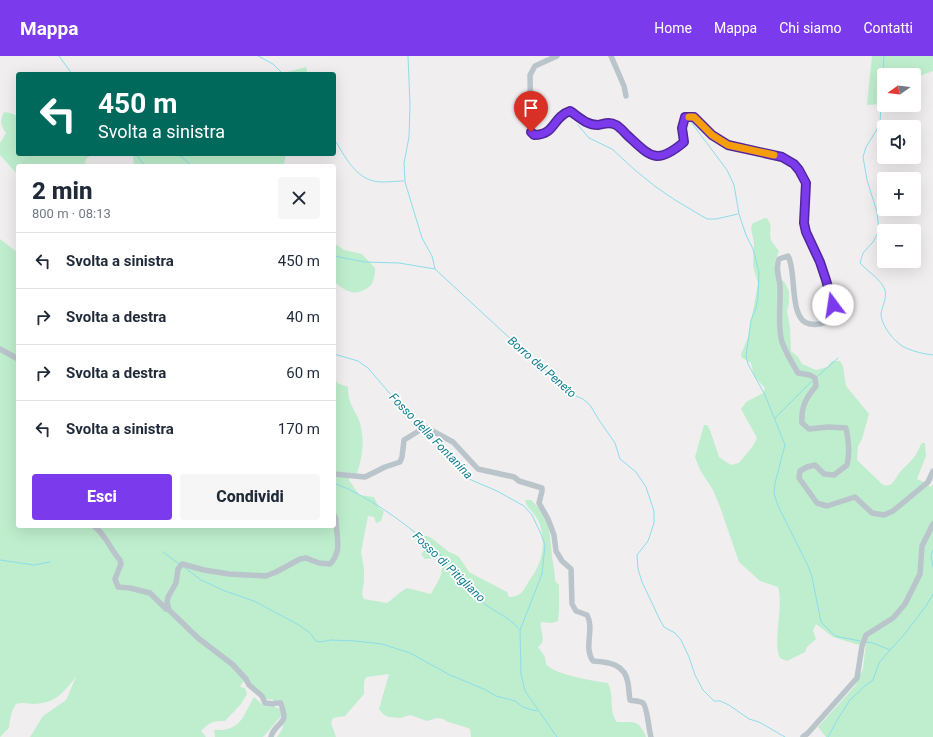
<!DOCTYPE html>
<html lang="it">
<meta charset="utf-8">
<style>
:root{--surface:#fff;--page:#f6f6f7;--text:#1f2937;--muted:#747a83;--line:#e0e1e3;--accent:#7c3aed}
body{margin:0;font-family:Roboto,sans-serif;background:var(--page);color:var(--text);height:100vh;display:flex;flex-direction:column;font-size:15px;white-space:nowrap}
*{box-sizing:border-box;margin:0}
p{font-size:13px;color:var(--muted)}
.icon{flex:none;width:22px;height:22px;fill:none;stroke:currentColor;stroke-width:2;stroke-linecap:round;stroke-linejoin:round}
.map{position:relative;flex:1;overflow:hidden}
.details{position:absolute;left:16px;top:108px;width:320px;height:364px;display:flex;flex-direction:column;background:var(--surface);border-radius:4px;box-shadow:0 4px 16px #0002}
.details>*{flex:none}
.top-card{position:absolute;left:16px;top:16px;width:320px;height:84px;border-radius:4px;box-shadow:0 4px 16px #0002;background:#00695c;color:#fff;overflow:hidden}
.needle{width:26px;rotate:256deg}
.fabs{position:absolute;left:877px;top:12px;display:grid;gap:8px}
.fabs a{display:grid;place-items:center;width:44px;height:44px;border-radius:4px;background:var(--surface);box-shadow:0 4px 16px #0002;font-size:20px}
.pin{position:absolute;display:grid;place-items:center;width:34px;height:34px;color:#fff;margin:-41px -17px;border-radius:50% 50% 50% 0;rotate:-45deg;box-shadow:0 0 4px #0007}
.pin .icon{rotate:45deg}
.me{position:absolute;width:44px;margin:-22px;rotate:346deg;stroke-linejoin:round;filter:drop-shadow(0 0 3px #0008)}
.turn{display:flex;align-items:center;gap:14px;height:84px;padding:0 16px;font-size:18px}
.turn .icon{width:52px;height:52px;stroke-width:2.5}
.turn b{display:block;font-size:28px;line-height:34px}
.round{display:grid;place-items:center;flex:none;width:42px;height:42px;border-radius:4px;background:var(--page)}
.headline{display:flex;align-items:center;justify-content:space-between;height:68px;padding:0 16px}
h1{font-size:24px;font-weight:800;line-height:30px}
.action{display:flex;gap:8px;margin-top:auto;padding:8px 16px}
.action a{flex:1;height:46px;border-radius:4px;background:var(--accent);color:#fff;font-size:16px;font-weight:800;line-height:46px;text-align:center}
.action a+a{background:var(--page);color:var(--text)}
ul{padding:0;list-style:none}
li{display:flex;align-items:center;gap:12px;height:56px;padding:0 16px;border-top:1px solid var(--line)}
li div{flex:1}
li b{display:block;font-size:15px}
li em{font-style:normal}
header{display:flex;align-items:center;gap:24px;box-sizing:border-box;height:56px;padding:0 20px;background:var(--accent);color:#fff}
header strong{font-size:19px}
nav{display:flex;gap:22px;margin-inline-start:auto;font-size:14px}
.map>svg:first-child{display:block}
.green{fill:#beeecd}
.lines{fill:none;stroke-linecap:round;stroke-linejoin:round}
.stream{stroke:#8cddea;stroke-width:1}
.minor{stroke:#bac4cb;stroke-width:5.5}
.route-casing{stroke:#51269a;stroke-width:10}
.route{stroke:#7c3aed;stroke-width:7}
.slow{stroke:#f59e0b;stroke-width:7}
.labels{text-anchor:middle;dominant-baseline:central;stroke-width:3.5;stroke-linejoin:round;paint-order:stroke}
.water-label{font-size:12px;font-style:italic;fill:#107e90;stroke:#fff}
</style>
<header>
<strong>Mappa</strong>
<nav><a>Home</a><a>Mappa</a><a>Chi siamo</a><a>Contatti</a></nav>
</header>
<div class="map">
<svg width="933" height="681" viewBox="0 0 933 681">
<rect width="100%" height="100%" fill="#f1eeef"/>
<path class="green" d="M 872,0 L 933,0 L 933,15 L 914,22 L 914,19 L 884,19 L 884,48 L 867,49 Z
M 306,11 L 308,18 L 280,18 Z
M 4,56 L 10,57 L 18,60 L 18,98 L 92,98 L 86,103 L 85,110 L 18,110 L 18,119 L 0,99 L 0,87 L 6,77 C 0,69 0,64 4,56 Z
M 135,98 L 286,98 L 284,108 L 281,110 L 134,110 L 133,101 Z
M 765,162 L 767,162 C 774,172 768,176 771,184 C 773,188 777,192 779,195 L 774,208 L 777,223 L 784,225 L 789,235 L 789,247 L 787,255 L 790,272 L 791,295 L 798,301 L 802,308 L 816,314 L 827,311 L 832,305 L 840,305 L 843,310 L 846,330 L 869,358 L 862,383 L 858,390 L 857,404 L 859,406 L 882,428 C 893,434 895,421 901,415 C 905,410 911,406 914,401 C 918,397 919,391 922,387 L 925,387 L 926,400 L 917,423 L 924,426 L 931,431 L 933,429 L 933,681 L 826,681 L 818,671 L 855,630 L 863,613 L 866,587 L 859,589 L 833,581 L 816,568 L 813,575 L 816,583 L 807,591 L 805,596 L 787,605 L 780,602 C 772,587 784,551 778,531 L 760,525 L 739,506 L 720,451 L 713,434 L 700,414 L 695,401 L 704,369 L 707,369 L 710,374 L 719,401 L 731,409 L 739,407 L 753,390 L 757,382 L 741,353 L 746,346 L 763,337 L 765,332 L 754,320 L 751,307 L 741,301 L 741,298 L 748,282 L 758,227 L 753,210 L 754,187 L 751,172 L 753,167 Z
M 0,183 L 18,197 L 18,470 L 334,470 L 334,319 L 337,327 L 348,331 C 348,337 349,345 352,350 C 354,355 357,359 359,364 C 365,382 363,400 357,417 L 349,419 L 349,424 L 359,439 L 374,441 L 379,452 L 384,455 L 381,465 L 376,467 L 374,461 L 368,460 L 361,496 L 364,513 L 364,525 L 362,538 L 364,543 L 387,547 L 402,535 L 407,532 L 431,538 C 437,526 449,513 436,502 L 425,503 L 421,498 L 425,494 L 419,484 L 419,477 L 430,481 L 449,496 L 454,498 L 459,501 L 469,516 L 507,536 L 509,541 C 521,541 524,534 529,525 C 531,521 535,517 537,512 C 544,499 545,478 538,464 C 534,456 527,453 525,444 L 531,444 C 553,464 549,480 553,507 C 554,513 555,518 555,525 L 559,529 L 559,554 L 558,565 L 552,567 L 541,566 C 539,576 548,584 538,591 C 540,594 544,598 545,602 C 546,605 545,608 548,610 C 555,618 597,626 608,627 C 615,642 608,655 617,666 C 634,667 638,662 646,681 L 471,681 L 470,673 L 465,671 L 448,666 L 443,663 L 437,662 L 427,665 L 410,659 L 400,662 L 388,661 L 383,658 L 379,653 L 389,618 L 366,621 L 364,626 L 364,638 L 345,660 L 333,662 L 331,667 L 336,681 L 277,681 C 286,670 286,659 284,645 L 265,643 L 249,627 L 243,626 L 240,631 L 245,632 L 247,638 L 241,648 L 225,665 C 212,665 210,666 201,675 L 206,681 L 30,681 L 43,660 L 66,644 L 76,621 C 62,637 58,646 35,648 C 28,648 23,646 16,648 C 11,655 10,663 9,672 L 0,681 Z
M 334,187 L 344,194 L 362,198 L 375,212 C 375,225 372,232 359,236 C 354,237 349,236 344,233 C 340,231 337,228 334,225 Z
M 254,641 L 264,650 L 275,651 L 281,653 L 282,659 L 263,681 L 215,681 L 214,674 C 242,675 242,661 254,641 Z"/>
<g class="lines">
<path class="stream" d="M 59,0 L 72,18
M 258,0 L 273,8 L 283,18
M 408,0 L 410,49 L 409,81 L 404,107 L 405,126 L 422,182 L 432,200 L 435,213 L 529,300 L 536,308 L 558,324 L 569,337 L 583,343 L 590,349 L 599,364 L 615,387 L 620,403 L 636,416 L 646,431 L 654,455 L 654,467 L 648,485 L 637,499 L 638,513 L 642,526 L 660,564 L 664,571 L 675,577 L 681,584 L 689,601 L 695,619 L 703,634 L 714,645 L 720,645 L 729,649 L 749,663 L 759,666 L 785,681
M 884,0 L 880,66 L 876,75 L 866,91 L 863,101 L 867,124 L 877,156 L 879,175 L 873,186 L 863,197 L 860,207 C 867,215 881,223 885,234 C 887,243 882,250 881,258 C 881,270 896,288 906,292 C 915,296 924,298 933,299
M 691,66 L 727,114 L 734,129 L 739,158 L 746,179 L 753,193 L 759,216 L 758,241 L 756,252 L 751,264 L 746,300 L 748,308 L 765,339 L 785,389 L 775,427 L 774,437 L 778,450 L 808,510 L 812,521 L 821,566 L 835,580 L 860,585
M 578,69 L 589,82 L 612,93 L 636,115 L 656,131 L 675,144 L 707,163 L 716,163 L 738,158
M 334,85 L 336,86 C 347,104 358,126 382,126 C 390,126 397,125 404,125
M 136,98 L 145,110
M 178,98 L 192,110
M 334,200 L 365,206 L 399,207 L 435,213
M 334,298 L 358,305 L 368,312 L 392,340 L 422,371
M 818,320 L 838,302
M 775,362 L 812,325
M 427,375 L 435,385 L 446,394 L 469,423 L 497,435 L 524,450 L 532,459 L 541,478 L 545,489 L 542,518 L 520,574 L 521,618 L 525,635 L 557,681
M 334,427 C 376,443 428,483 457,516 C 465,524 470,534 478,542 C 490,555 508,559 519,573
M 933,494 L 931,501 L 933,511
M 163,496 L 179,508
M 0,504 L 34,509 L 50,506
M 185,512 L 201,524 L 225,535 L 254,545 L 299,569 L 310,577 L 316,585 L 320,586 L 331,584 L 355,585 L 382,588 L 410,597 L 450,619 L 486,634 L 496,640 L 515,645 L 523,651 L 532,654 L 537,655
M 866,586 L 873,587 L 890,594
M 828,681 L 839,661 L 850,644 L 866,629 L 873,624 L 879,607 L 890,594 L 903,580 L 926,550 L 933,538"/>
<path class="minor" d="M 557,0 L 535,10 L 530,19 L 531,76 L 535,79 C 556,79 552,61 570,55 C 579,61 586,69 597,69 C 604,68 609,65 616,69 C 620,71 624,76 627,79 C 650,100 656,110 684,86 L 682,72 L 685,61 L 694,61 C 704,71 715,85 729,89 C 746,96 783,97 795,109 C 807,121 806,139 805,155 C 805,162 803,168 806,176 C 812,192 858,275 810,268 C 788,265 797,214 788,200 L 779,203 C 775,212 779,220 780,230 C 781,248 777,269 782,286 C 786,297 792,307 798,317 L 810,319 L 815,322 L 816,330 C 806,342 801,350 802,367 L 809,373 L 828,371 L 846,372 C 849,385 850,396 847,409 L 834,419 L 824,418 L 815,409 L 807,411 L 800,415 L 799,422 L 817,447 L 827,450 L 855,441 L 872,457 L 884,459 L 893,455 L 928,426 L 933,415
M 611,0 L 624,30 L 626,40
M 0,293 L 18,303
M 334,418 L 365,421 L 385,411 L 400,406 L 402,401 L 404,384 L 422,373 L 427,372 L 453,386 L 478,413 L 514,421 L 519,425 L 542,432 L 542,435 L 539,447 L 548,463 L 554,479 L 556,495 L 562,505 L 571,513 L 572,548 L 576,555 L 587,559 C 595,573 583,591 593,605 C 609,606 625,608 628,627 C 629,633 629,638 630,644 C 634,645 640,645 643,647 C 647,650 649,675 651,681
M 94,470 C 106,479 110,493 120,504 L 121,508 L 115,523 L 118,531 L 130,532 L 150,537 L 166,553 L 169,554 L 167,546 L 168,541 L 176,527 L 178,513 L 182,508 L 204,514 L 229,518 L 266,520 L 276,516 L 300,503 L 306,502 L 319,507 L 330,508 C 343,494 336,481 336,463 L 334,459
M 169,554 L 198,582 L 232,608 L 246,623 L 249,629 L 262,640 L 265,647 L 273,648 L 275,647 L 281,647 C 282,651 284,657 284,661 C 283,668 273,671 271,681
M 803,681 L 808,677 L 857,622 L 862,590 L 866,579 L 893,562 L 905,548 L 920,518 L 922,490 L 933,468"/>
</g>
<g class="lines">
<g class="route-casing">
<path id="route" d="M 531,76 L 534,79 C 556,79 552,61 570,55 C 579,61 586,69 598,69 C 604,68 609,65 616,69 C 620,71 624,76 627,79 C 650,100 656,110 684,86 L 682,72 L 685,61 L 694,61 L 712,79 L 728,89 L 782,101 L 794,108 L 799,114 L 806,127 L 804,167 L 806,176 L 820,206 L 826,224 L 833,249"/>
</g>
<use href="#route" class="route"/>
<path class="slow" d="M 689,61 L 694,61 L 712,79 L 728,89 L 774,99"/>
</g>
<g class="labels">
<g class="water-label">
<text transform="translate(542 311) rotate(41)">Borro del Peneto</text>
<text transform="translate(431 380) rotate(46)">Fosso della Fontanina</text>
<text transform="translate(449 511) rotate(44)">Fosso di Pitigliano</text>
</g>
</g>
</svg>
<div class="fabs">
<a><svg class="needle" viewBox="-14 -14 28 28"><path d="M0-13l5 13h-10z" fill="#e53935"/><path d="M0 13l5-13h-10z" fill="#747a83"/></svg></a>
<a><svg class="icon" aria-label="sound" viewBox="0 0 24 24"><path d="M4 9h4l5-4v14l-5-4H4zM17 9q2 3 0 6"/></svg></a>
<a>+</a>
<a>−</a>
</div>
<div class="pin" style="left:531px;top:76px;background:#d93025"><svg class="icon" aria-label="arrive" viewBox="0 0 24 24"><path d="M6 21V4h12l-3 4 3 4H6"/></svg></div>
<svg class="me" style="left:833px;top:249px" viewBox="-20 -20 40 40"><circle r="19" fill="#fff"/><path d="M0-13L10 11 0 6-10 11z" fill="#7c3aed"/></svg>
<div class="top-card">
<div class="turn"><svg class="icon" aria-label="left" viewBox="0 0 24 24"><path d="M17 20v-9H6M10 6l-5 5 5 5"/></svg><div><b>450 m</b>Svolta a sinistra</div></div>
</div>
<section class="details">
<div class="headline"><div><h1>2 min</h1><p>800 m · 08:13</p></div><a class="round"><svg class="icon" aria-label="close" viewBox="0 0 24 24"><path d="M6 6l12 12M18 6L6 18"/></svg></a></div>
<ul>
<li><svg class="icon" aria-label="left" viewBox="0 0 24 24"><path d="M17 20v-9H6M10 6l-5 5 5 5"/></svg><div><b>Svolta a sinistra</b></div><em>450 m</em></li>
<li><svg class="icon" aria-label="right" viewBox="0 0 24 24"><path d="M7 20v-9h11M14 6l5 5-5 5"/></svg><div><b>Svolta a destra</b></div><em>40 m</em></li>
<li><svg class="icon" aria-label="right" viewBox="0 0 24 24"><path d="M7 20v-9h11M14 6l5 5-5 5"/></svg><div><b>Svolta a destra</b></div><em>60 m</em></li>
<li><svg class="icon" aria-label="left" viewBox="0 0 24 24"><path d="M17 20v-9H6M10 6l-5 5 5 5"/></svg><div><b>Svolta a sinistra</b></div><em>170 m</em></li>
</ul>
<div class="action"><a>Esci</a><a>Condividi</a></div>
</section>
</div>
